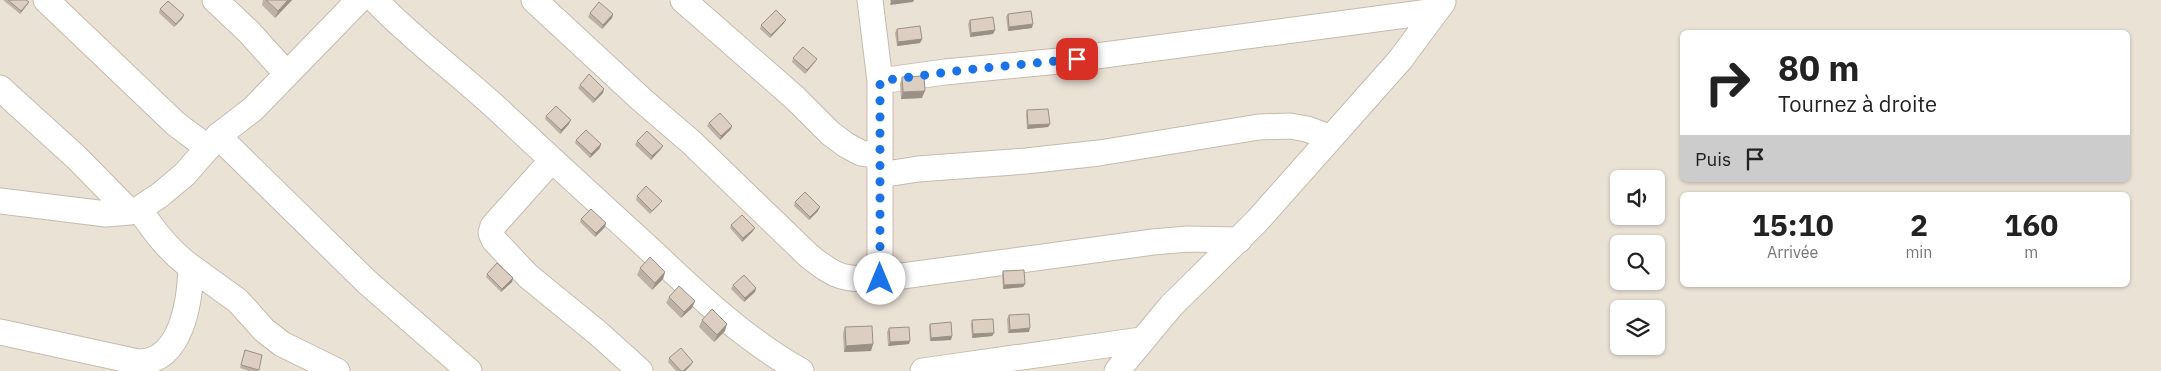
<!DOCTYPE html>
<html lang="fr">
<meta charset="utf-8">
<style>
:root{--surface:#fff;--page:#f2f2f2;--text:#222;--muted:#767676}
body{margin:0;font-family:"IBM Plex Sans",sans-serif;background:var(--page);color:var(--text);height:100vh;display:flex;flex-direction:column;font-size:19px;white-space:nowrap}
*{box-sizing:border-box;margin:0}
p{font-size:16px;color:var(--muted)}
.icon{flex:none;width:28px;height:28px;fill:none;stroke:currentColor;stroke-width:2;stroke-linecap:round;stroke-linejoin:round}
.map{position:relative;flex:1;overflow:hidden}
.drawer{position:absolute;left:1680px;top:192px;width:450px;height:95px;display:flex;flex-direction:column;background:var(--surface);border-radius:8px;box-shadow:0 1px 4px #0004}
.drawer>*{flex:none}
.guide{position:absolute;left:1680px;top:30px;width:450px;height:152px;border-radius:8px;box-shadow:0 1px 4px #0004;background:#fff;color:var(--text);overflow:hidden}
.tools{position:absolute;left:1610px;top:170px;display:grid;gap:10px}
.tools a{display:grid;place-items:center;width:55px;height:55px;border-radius:8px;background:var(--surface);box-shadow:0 1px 4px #0004;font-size:25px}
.pin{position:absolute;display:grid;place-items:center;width:42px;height:42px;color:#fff;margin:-21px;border-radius:10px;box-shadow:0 2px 8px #0006}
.me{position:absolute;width:55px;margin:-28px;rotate:0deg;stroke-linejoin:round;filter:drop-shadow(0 0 4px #0008)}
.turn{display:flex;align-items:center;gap:18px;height:105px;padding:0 15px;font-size:22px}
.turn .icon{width:65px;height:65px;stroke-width:2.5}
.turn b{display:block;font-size:35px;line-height:42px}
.then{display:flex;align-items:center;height:48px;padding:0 15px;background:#0003;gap:10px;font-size:19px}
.eta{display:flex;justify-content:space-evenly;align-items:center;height:85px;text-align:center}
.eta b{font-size:30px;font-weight:700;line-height:35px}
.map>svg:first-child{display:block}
.residential{fill:#ebe2d6;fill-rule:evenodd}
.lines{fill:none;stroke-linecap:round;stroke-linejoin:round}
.minor-casing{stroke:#c6baad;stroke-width:27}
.minor{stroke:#fff;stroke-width:25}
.wall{fill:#bdb1a5}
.shaded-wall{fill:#9a9086}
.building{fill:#dccec0;stroke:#9a9086}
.route{stroke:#1a73e8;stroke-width:9;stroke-dasharray:0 16.2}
</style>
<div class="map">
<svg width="2161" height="371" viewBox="0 0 2161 371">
<rect width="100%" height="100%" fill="#f6f1e9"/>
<path class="residential" d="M 0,0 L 2161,0 L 2161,371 L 0,371 ZM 1682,32 L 2128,32 L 2128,180 L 1682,180 ZM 1619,179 L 1656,179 L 1656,216 L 1619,216 ZM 1682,195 L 2128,195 L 2128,285 L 1682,285 ZM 1619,244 L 1656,244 L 1656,281 L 1619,281 ZM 1619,309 L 1656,309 L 1656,346 L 1619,346 Z"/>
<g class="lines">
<g class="minor-casing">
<path id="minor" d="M 46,0 L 176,124 L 208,148
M 215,0 L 249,32 L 286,73
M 375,0 C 415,42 463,76 505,116 C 551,159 598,202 645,245 C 694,291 742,338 801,371
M 534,0 L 642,100 L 691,142 L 809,256 C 838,279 843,279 880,279 L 1153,242 L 1188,239 L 1239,240
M 683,0 L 795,98 L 830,133 L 846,145 L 861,153 L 879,156
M 870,0 L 880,81 L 880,279
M 880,81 L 945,72 L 1059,61 L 1436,11
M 0,88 L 77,158 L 130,212
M 218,136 L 368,283 L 469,371
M 552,160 L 493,226 L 491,233 L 494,240 L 528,276 L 599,334 L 640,371
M 880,175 L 918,169 L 1026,161 L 1099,153 L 1259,127 L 1290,126 L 1307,129 L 1331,138
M 0,201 L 106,214 L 130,212 L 139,209 L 160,195 L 185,174 L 218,136 L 253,109 L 359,0
M 191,267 L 238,301 L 264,330 L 282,344 L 337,371
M 0,332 L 138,362 C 182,363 190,300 191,267 C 169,251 154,231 139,209
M 923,371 L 1141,340
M 1117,371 L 1171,306 L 1257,221 L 1400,60 L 1443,2"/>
</g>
<use href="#minor" class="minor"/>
</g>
<path class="wall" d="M 3,0 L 26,0 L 29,2 L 27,5 L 20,14 Z
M 263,0 L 292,0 L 275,18 L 262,5 Z
M 160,9 L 184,15 L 182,19 L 174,27 L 159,13 Z
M 590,13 L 613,14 L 612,18 L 602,29 L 588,17 Z
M 1008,14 L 1032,28 L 1008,31 L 1006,17 Z
M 970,20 L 995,30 L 993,34 L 970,37 L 968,24 Z
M 784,23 L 770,38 L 760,29 L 761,25 Z
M 897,29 L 922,39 L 920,43 L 897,46 L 895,33 Z
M 793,58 L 815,62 L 805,74 L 792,62 Z
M 902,77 L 922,98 L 901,99 L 900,84 Z
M 580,85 L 603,93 L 593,103 L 578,88 Z
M 1027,110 L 1048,127 L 1027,129 L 1026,114 Z
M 546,116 L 569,124 L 560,134 L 545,119 Z
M 709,123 L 731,129 L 720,140 L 707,126 Z
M 576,140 L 600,148 L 590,158 L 575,143 Z
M 637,141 L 661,149 L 651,160 L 635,145 Z
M 637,196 L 660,204 L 650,214 L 636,200 Z
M 795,202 L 818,211 L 809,220 L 794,206 Z
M 581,219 L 605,227 L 595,237 L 580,222 Z
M 731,225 L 755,228 L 753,231 L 742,242 L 730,228 Z
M 640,268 L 665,272 L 663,279 L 652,290 L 637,275 Z
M 1003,271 L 1025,284 L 1023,287 L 1003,289 L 1002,275 Z
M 487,274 L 513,278 L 512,282 L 501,292 L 486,277 Z
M 733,285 L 756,288 L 755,292 L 744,302 L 731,289 Z
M 669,297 L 695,301 L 692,308 L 681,318 L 666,303 Z
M 1009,315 L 1029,332 L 1008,333 L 1007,319 Z
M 702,320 L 725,331 L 714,342 L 699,327 Z
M 972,320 L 994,333 L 992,336 L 972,338 L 971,324 Z
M 930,324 L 952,336 L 951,340 L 930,341 L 929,327 Z
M 845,327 L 873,344 L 871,351 L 844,352 L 843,334 Z
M 889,328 L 909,344 L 888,346 L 887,332 Z
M 245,350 L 262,355 L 258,371 L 249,371 L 240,368 Z
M 669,358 L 691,365 L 685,371 L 676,371 L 668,362 Z"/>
<path class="shaded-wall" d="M 288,0 L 292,0 L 275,18 L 278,11 Z
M 904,0 L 914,0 L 913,2 L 890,5 L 891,1 Z
M 29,2 L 27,5 L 20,14 L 21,11 Z
M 613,14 L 612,18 L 602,29 L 603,25 Z
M 184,15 L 182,19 L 174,27 L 176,24 Z
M 786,20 L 784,23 L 770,38 L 771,35 Z
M 1033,24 L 1032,28 L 1008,31 L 1009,27 Z
M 995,30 L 993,34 L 970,37 L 971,33 Z
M 922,39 L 920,43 L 897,46 L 898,42 Z
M 817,59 L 815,62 L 805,74 L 807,70 Z
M 604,89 L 603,93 L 593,103 L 595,99 Z
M 925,91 L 922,98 L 901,99 L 903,92 Z
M 571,120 L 569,124 L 560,134 L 561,130 Z
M 1050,124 L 1048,127 L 1027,129 L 1028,125 Z
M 732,126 L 731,129 L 720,140 L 721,136 Z
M 601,144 L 600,148 L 590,158 L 591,154 Z
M 663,146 L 661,149 L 651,160 L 652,156 Z
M 820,207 L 818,211 L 809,220 L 810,217 Z
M 606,223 L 605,227 L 595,237 L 596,233 Z
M 755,228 L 753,231 L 742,242 L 743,238 Z
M 665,272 L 663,279 L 652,290 L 655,283 Z
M 513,278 L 512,282 L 501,292 L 502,289 Z
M 1025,284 L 1023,287 L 1003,289 L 1004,285 Z
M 756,288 L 755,292 L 744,302 L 745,298 Z
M 695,301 L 692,308 L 681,318 L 684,312 Z
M 727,324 L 725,331 L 714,342 L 717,335 Z
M 1030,328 L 1029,332 L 1008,333 L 1010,330 Z
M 994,333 L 992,336 L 972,338 L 973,334 Z
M 952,336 L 951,340 L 930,341 L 931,338 Z
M 910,341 L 909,344 L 888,346 L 890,342 Z
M 873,344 L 871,351 L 844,352 L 846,346 Z
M 693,362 L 691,365 L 685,371 L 683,371 Z"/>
<path class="building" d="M 8,0 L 26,0 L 29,2 L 21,11 Z
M 266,0 L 288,0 L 278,11 Z
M 891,0 L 904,0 L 891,1 Z
M 168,1 L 184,15 L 176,24 L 160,9 Z
M 599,2 L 613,14 L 603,25 L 590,13 Z
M 776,10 L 786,20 L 771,35 L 761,25 Z
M 1031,11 L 1033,24 L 1009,27 L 1008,14 Z
M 993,17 L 995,30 L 971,33 L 970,20 Z
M 920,26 L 922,39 L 898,42 L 897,29 Z
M 803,47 L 817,59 L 807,70 L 793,58 Z
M 589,74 L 604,89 L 595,99 L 580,85 Z
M 924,76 L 925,91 L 903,92 L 902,77 Z
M 556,106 L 571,120 L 561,130 L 546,116 Z
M 1048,109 L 1050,124 L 1028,125 L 1027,110 Z
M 720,113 L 732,126 L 721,136 L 709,123 Z
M 586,130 L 601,144 L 591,154 L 576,140 Z
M 647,131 L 663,146 L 652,156 L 637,141 Z
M 646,186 L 662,201 L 652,211 L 637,196 Z
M 805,192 L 820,207 L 810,217 L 795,202 Z
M 591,209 L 606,223 L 596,233 L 581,219 Z
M 742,215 L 755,228 L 743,238 L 731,225 Z
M 650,257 L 665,272 L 655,283 L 640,268 Z
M 497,263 L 513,278 L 502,289 L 487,274 Z
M 1024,270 L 1025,284 L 1004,285 L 1003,271 Z
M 744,275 L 756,288 L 745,298 L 733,285 Z
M 679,286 L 695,301 L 684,312 L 669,297 Z
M 712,309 L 727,324 L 717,335 L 702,320 Z
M 1029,314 L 1030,328 L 1010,330 L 1009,315 Z
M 993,319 L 994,333 L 973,334 L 972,320 Z
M 951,322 L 952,336 L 931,338 L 930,324 Z
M 872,326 L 873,344 L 846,346 L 845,327 Z
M 909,327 L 910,341 L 890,342 L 889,328 Z
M 681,348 L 693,362 L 683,371 L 681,371 L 669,358 Z
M 245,350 L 262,355 L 259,370 L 241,365 Z"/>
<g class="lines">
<path class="route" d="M 880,279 L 880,81 L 964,70 L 1077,59"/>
</g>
</svg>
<div class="tools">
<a><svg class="icon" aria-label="sound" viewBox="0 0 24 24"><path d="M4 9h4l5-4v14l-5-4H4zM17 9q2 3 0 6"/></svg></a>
<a><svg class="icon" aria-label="search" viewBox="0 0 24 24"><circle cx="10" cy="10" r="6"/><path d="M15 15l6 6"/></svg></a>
<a><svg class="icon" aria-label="layers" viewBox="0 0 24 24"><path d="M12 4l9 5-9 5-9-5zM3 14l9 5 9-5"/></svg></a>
</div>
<div class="pin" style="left:1077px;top:59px;background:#d93025"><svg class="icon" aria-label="arrive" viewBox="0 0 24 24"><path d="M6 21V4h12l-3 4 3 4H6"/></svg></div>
<svg class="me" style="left:880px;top:279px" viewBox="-20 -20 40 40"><circle r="19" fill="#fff"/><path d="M0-13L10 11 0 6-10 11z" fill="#1a73e8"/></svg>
<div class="guide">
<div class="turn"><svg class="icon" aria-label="right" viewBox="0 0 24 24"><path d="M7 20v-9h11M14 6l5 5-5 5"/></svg><div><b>80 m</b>Tournez à droite</div></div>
<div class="then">Puis<svg class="icon" aria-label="arrive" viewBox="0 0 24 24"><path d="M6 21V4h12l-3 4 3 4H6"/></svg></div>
</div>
<section class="drawer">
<div class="eta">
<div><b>15:10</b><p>Arrivée</p></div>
<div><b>2</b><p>min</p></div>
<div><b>160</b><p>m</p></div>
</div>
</section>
</div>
